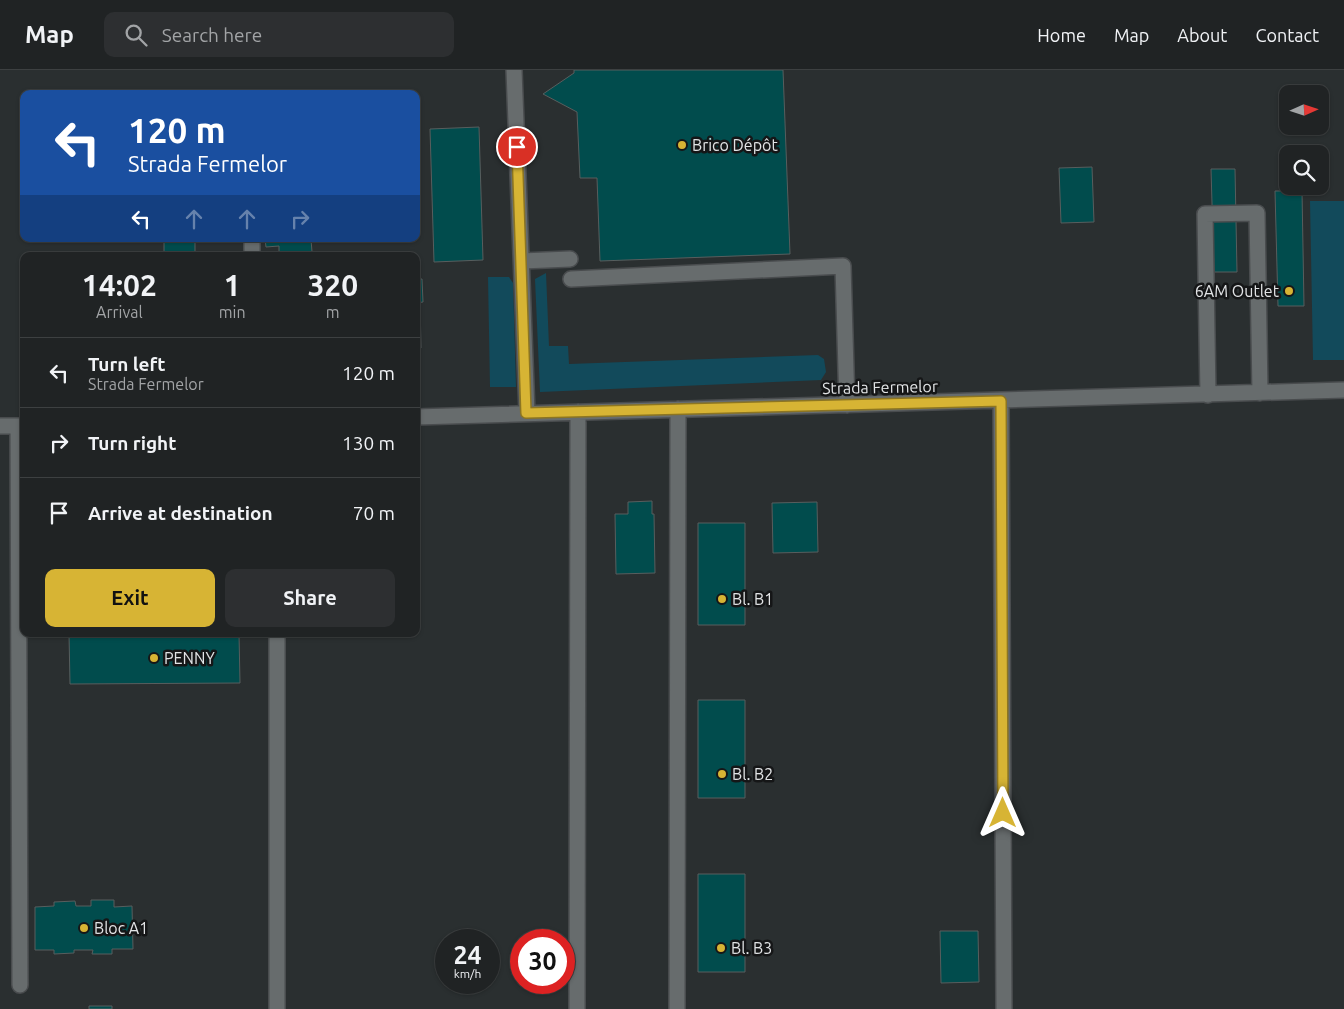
<!DOCTYPE html>
<meta charset="utf-8">
<style>
:root{--surface:#202324;--page:#2d2f31;--text:#f1f3f6;--muted:#a2a4a6;--line:#3d4041;--accent:#d7b434}
body{margin:0;font-family:Ubuntu,sans-serif;background:var(--page);color:var(--text);height:100vh;display:flex;flex-direction:column;font-size:19px;white-space:nowrap}
*{box-sizing:border-box;margin:0}
p{font-size:16px;color:var(--muted)}
.icon{flex:none;width:28px;height:28px;fill:none;stroke:currentColor;stroke-width:2;stroke-linecap:round;stroke-linejoin:round}
.map{position:relative;flex:1;overflow:hidden}
.sheet{position:absolute;left:20px;top:182px;width:400px;height:385px;display:flex;flex-direction:column;background:var(--surface);border-radius:10px;box-shadow:0 1px 4px #0004,0 0 0 1px var(--line)}
.sheet>*{flex:none}
.banner{position:absolute;left:20px;top:20px;width:400px;height:152px;border-radius:10px;box-shadow:0 1px 4px #0004,0 0 0 1px var(--line);background:#1a4fa0;color:#fff;overflow:hidden}
.needle{width:32px;rotate:87deg}
.fabs{position:absolute;left:1279px;top:15px;display:grid;gap:10px}
.fabs a{display:grid;place-items:center;width:50px;height:50px;border-radius:10px;background:var(--surface);box-shadow:0 1px 4px #0004,0 0 0 1px var(--line);font-size:25px}
.speed{position:absolute;left:435px;top:859px;display:flex;gap:10px;font-size:25px;font-weight:700;text-align:center}
.speed>*{display:grid;place-content:center;width:65px;height:65px;border-radius:50%;background:var(--surface);box-shadow:0 1px 4px #0004,0 0 0 1px var(--line);line-height:1}
.speed small{font-size:12px;font-weight:400}
.speed .limit{border:8px solid #d22;background:#fff;color:#111}
.pin{position:absolute;display:grid;place-items:center;width:42px;height:42px;color:#fff;margin:-21px;border:2px solid #fff;border-radius:50%;box-shadow:0 1px 5px #0007}
.me{position:absolute;width:55px;margin:-28px;rotate:0deg;stroke-linejoin:round;filter:drop-shadow(0 0 4px #0008)}
.turn{display:flex;align-items:center;gap:18px;height:105px;padding:0 25px;font-size:22px}
.turn .icon{width:65px;height:65px;stroke-width:2.5}
.turn b{display:block;font-size:35px;line-height:42px}
.lanes{display:flex;align-items:center;height:48px;padding:0 25px;background:#0003;justify-content:center;gap:25px;direction:ltr}
.lanes .off{opacity:.35}
.eta{display:flex;justify-content:space-evenly;align-items:center;height:85px;text-align:center}
.eta b{font-size:30px;font-weight:700;line-height:35px}
.button{display:flex;gap:10px;margin-top:auto;padding:10px 25px}
.button a{flex:1;height:58px;border-radius:10px;background:var(--accent);color:#111;font-size:20px;font-weight:700;line-height:58px;text-align:center}
.button a+a{background:var(--page);color:var(--text)}
ul{padding:0;list-style:none}
li{display:flex;align-items:center;gap:15px;height:70px;padding:0 25px;border-top:1px solid var(--line)}
li div{flex:1}
li b{display:block;font-size:19px}
li em{font-style:normal}
header{display:flex;align-items:center;gap:30px;box-sizing:border-box;height:70px;padding:0 25px;background:var(--surface);border-bottom:1px solid var(--line)}
header strong{font-size:24px}
nav{display:flex;gap:28px;margin-inline-start:auto;font-size:18px}
.search{width:350px;height:45px;background:var(--page);display:flex;align-items:center;gap:12px;box-sizing:border-box;padding:0 18px;border-radius:10px;color:var(--muted);font-size:19px}
.map>svg:first-child{display:block}
.green{fill:#124a5b}
.building{fill:#014c4d;stroke:#585e5e}
.lines{fill:none;stroke-linecap:round;stroke-linejoin:round}
.minor-casing{stroke:#494c4e;stroke-width:18}
.minor{stroke:#676c6d;stroke-width:15}
.route-casing{stroke:#8c7522;stroke-width:12}
.route{stroke:#d7b434;stroke-width:9}
.poi-dot{fill:#d7b434;stroke:#151617;stroke-width:2}
.labels{text-anchor:middle;dominant-baseline:central;stroke-width:5;stroke-linejoin:round;paint-order:stroke}
.poi-label{font-size:16px;fill:#e2e4e6;stroke:#151617;text-anchor:start}
.street-label{font-size:16px;fill:#e2e4e6;stroke:#151617}
</style>
<header>
<strong>Map</strong>
<div class="search"><svg class="icon" aria-label="search" viewBox="0 0 24 24"><circle cx="10" cy="10" r="6"/><path d="M15 15l6 6"/></svg>Search here</div>
<nav><a>Home</a><a>Map</a><a>About</a><a>Contact</a></nav>
</header>
<div class="map">
<svg width="1344" height="939" viewBox="0 0 1344 939">
<rect width="100%" height="100%" fill="#2a2f30"/>
<path class="green" d="M 1310,131 L 1344,131 L 1344,290 L 1313,290 Z
M 546,203 L 549,276 L 568,276 L 569,294 L 818,285 L 824,289 L 826,302 L 821,310 L 540,322 L 535,209 Z
M 488,207 L 509,207 L 513,213 L 516,317 L 490,317 Z"/>
<path class="building" d="M 574,0 L 783,0 L 790,184 L 600,191 L 597,108 L 580,108 L 577,42 L 543,24 L 574,3 Z
M 479,57 L 483,190 L 434,192 L 430,59 Z
M 1092,97 L 1094,152 L 1061,153 L 1059,98 Z
M 1211,99 L 1235,99 L 1237,202 L 1214,202 Z
M 1275,121 L 1302,121 L 1304,236 L 1278,236 Z
M 265,169 L 311,169 L 312,182 L 279,183 L 279,176 L 266,177 Z
M 195,170 L 195,186 L 164,186 L 164,171 Z
M 416,209 L 422,209 L 423,232 L 416,233 Z
M 420,232 L 421,278 L 416,278 L 416,233 Z
M 652,431 L 652,444 L 654,444 L 655,503 L 616,504 L 615,444 L 628,444 L 628,432 Z
M 817,432 L 818,482 L 773,483 L 772,433 Z
M 698,453 L 745,453 L 745,555 L 698,555 Z
M 69,564 L 239,564 L 240,613 L 70,614 Z
M 698,630 L 745,630 L 745,728 L 698,728 Z
M 698,804 L 745,804 L 745,902 L 698,902 Z
M 91,830 L 114,830 L 114,837 L 132,836 L 133,879 L 112,879 L 112,884 L 92,884 L 93,880 L 74,880 L 74,883 L 54,884 L 54,880 L 35,880 L 35,837 L 54,836 L 54,832 L 75,831 L 76,836 L 91,836 Z
M 940,861 L 978,861 L 979,912 L 941,913 Z
M 89,936 L 112,936 L 112,939 L 89,939 Z"/>
<g class="lines">
<g class="minor-casing">
<path id="minor" d="M 514,0 L 527,343
M 252,169 L 252,186
M 522,191 L 570,189
M 571,209 L 843,196 L 847,335
M 1208,325 L 1205,144 L 1257,143 L 1260,323
M 1001,331 L 1004,939
M 416,347 L 1344,320
M 0,356 L 24,356
M 18,356 L 20,915
M 277,939 L 277,564
M 577,939 L 578,342
M 677,939 L 678,339"/>
</g>
<use href="#minor" class="minor"/>
</g>
<g class="lines">
<g class="route-casing">
<path id="route" d="M 517,77 L 526,343 L 1001,331 L 1003,743"/>
</g>
<use href="#route" class="route"/>
</g>
<g class="poi-dot">
<circle cx="682" cy="75" r="5"/>
<circle cx="1289" cy="221" r="5"/>
<circle cx="722" cy="529" r="5"/>
<circle cx="154" cy="588" r="5"/>
<circle cx="722" cy="704" r="5"/>
<circle cx="84" cy="858" r="5"/>
<circle cx="721" cy="878" r="5"/>
</g>
<g class="labels">
<g class="poi-label">
<text x="692" y="75">Brico Dépôt</text>
<text x="1279" y="221" text-anchor="end">6AM Outlet</text>
<text x="732" y="529">Bl. B1</text>
<text x="164" y="588">PENNY</text>
<text x="732" y="704">Bl. B2</text>
<text x="94" y="858">Bloc A1</text>
<text x="731" y="878">Bl. B3</text>
</g>
<g class="street-label">
<text transform="translate(880 317) rotate(-1)">Strada Fermelor</text>
</g>
</g>
</svg>
<div class="fabs">
<a><svg class="needle" viewBox="-14 -14 28 28"><path d="M0-13l5 13h-10z" fill="#e53935"/><path d="M0 13l5-13h-10z" fill="#a2a4a6"/></svg></a>
<a><svg class="icon" aria-label="search" viewBox="0 0 24 24"><circle cx="10" cy="10" r="6"/><path d="M15 15l6 6"/></svg></a>
</div>
<div class="speed"><div>24<small>km/h</small></div><div class="limit">30</div></div>
<div class="pin" style="left:517px;top:77px;background:#d93025"><svg class="icon" aria-label="arrive" viewBox="0 0 24 24"><path d="M6 21V4h12l-3 4 3 4H6"/></svg></div>
<svg class="me" style="left:1003px;top:743px" viewBox="-20 -20 40 40"><path d="M0-17L14 15 0 8-14 15z" fill="#d7b434" stroke="#fff" stroke-width="4"/></svg>
<div class="banner">
<div class="turn"><svg class="icon" aria-label="left" viewBox="0 0 24 24"><path d="M17 20v-9H6M10 6l-5 5 5 5"/></svg><div><b>120 m</b>Strada Fermelor</div></div>
<div class="lanes"><svg class="icon" aria-label="left" viewBox="0 0 24 24"><path d="M17 20v-9H6M10 6l-5 5 5 5"/></svg><svg class="icon off" aria-label="ahead" viewBox="0 0 24 24"><path d="M12 20V5M6 11l6-6 6 6"/></svg><svg class="icon off" aria-label="ahead" viewBox="0 0 24 24"><path d="M12 20V5M6 11l6-6 6 6"/></svg><svg class="icon off" aria-label="right" viewBox="0 0 24 24"><path d="M7 20v-9h11M14 6l5 5-5 5"/></svg></div>
</div>
<section class="sheet">
<div class="eta">
<div><b>14:02</b><p>Arrival</p></div>
<div><b>1</b><p>min</p></div>
<div><b>320</b><p>m</p></div>
</div>
<ul>
<li><svg class="icon" aria-label="left" viewBox="0 0 24 24"><path d="M17 20v-9H6M10 6l-5 5 5 5"/></svg><div><b>Turn left</b><p>Strada Fermelor</p></div><em>120 m</em></li>
<li><svg class="icon" aria-label="right" viewBox="0 0 24 24"><path d="M7 20v-9h11M14 6l5 5-5 5"/></svg><div><b>Turn right</b></div><em>130 m</em></li>
<li><svg class="icon" aria-label="arrive" viewBox="0 0 24 24"><path d="M6 21V4h12l-3 4 3 4H6"/></svg><div><b>Arrive at destination</b></div><em>70 m</em></li>
</ul>
<div class="button"><a>Exit</a><a>Share</a></div>
</section>
</div>
